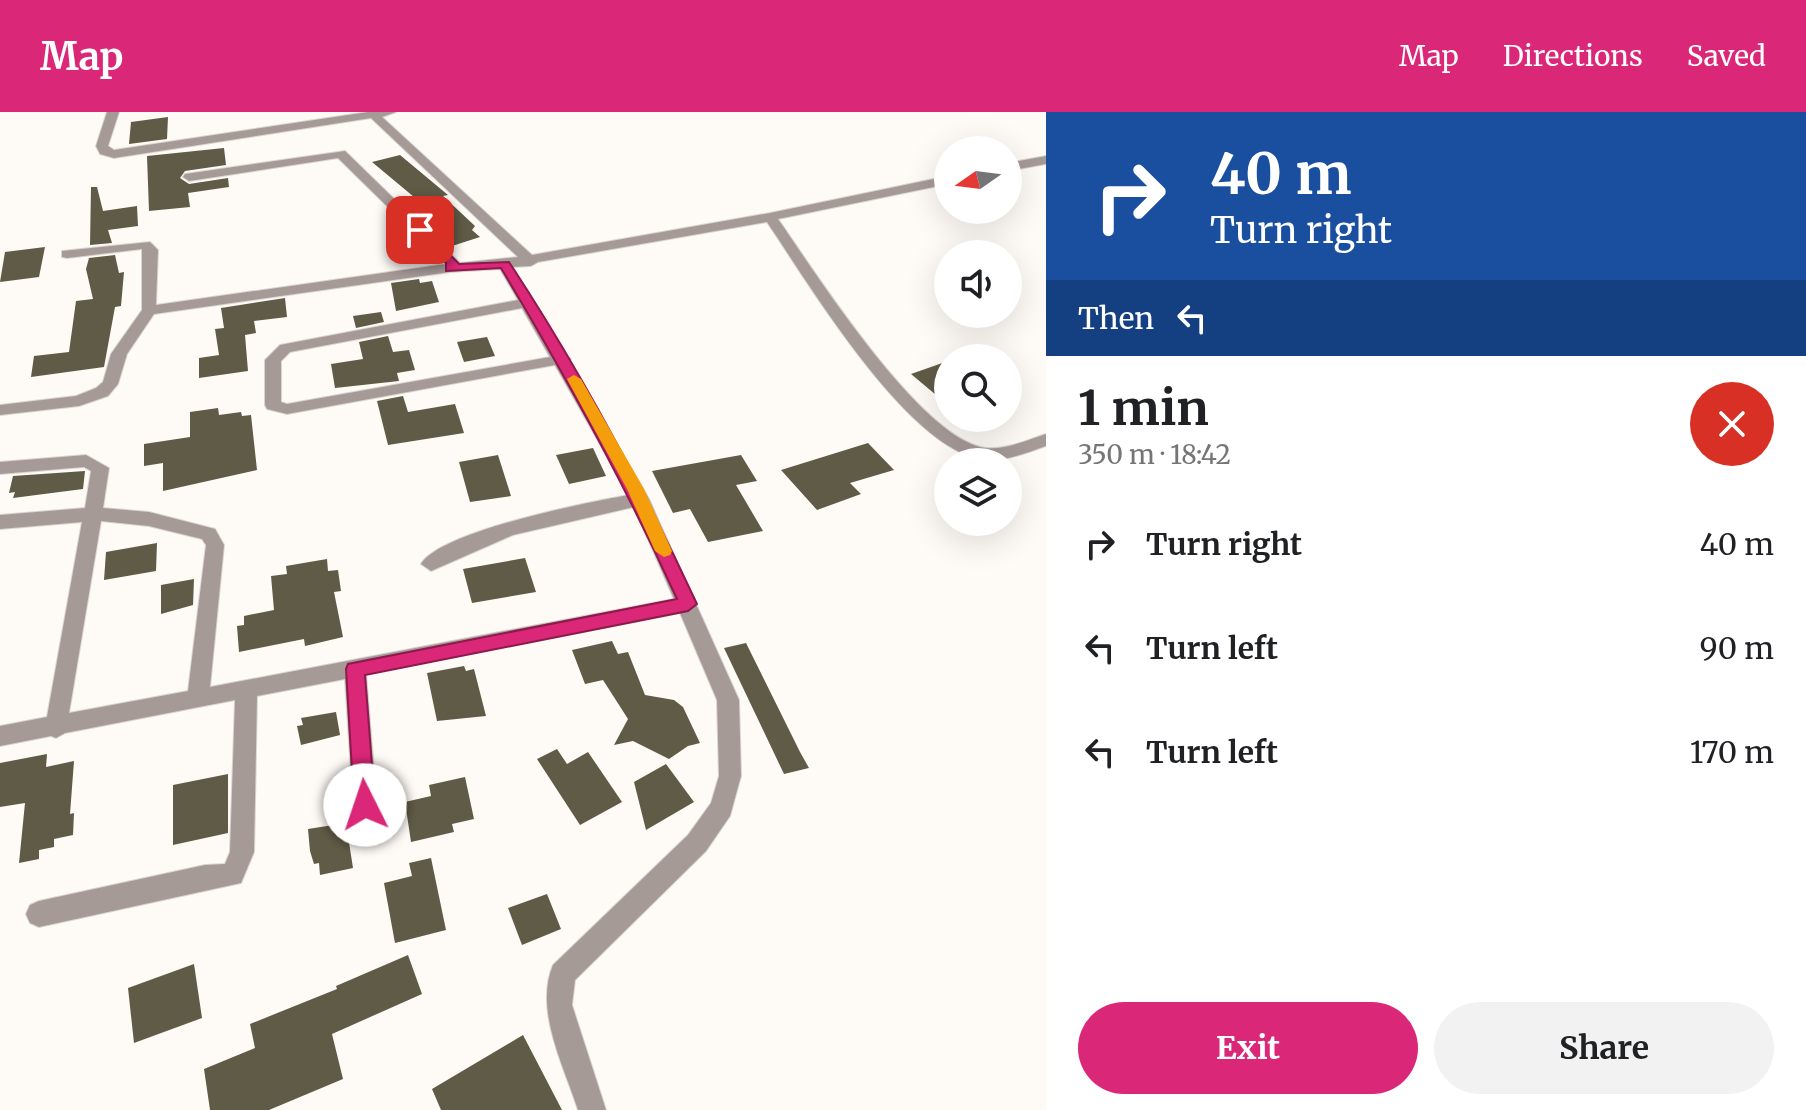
<!DOCTYPE html>
<meta charset="utf-8">
<style>
:root{--surface:#fff;--page:#f2f2f2;--text:#202124;--muted:#757577;--accent:#db2777}
body{margin:0;font-family:Merriweather,serif;background:var(--page);color:var(--text);height:100vh;display:flex;flex-direction:column;font-size:30px;white-space:nowrap}
*{box-sizing:border-box;margin:0}
p{font-size:26px;color:var(--muted)}
.icon{flex:none;width:44px;height:44px;fill:none;stroke:currentColor;stroke-width:2;stroke-linecap:round;stroke-linejoin:round}
.map{position:relative;flex:1;overflow:hidden}
.sheet{display:flex;flex-direction:column;background:var(--surface);width:760px}
.sheet>*{flex:none}
.guide{background:#1a4fa0;color:#fff;overflow:hidden}
.needle{width:52px;rotate:256deg}
.fabs{position:absolute;left:934px;top:24px;display:grid;gap:16px}
.fabs a{display:grid;place-items:center;width:88px;height:88px;border-radius:50%;background:var(--surface);box-shadow:0 8px 32px #0002;font-size:40px}
.pin{position:absolute;display:grid;place-items:center;width:68px;height:68px;color:#fff;margin:-34px;border-radius:16px;box-shadow:0 4px 12px #0006}
.me{position:absolute;width:88px;margin:-44px;rotate:356deg;stroke-linejoin:round;filter:drop-shadow(0 0 6px #0008)}
.turn{display:flex;align-items:center;gap:28px;height:168px;padding:0 32px;font-size:36px}
.turn .icon{width:104px;height:104px;stroke-width:2.5}
.turn b{display:block;font-size:56px;line-height:68px}
.then{display:flex;align-items:center;height:76px;padding:0 32px;background:#0003;gap:16px;font-size:30px}
.round{display:grid;place-items:center;flex:none;width:84px;height:84px;border-radius:42px;background:var(--page)}
.headline{display:flex;align-items:center;justify-content:space-between;height:136px;padding:0 32px}
h1{font-size:48px;font-weight:700;line-height:60px}
.cta{display:flex;gap:16px;margin-top:auto;padding:16px 32px}
.cta a{flex:1;height:92px;border-radius:48px;background:var(--accent);color:#fff;font-size:32px;font-weight:700;line-height:92px;text-align:center}
.cta a+a{background:var(--page);color:var(--text)}
ul{padding:0;list-style:none}
li{display:flex;align-items:center;gap:24px;height:104px;padding:0 32px}
li div{flex:1}
li b{display:block;font-size:30px}
li em{font-style:normal}
header{display:flex;align-items:center;gap:48px;box-sizing:border-box;height:112px;padding:0 40px;background:var(--accent);color:#fff}
header strong{font-size:38px}
nav{display:flex;gap:44px;margin-inline-start:auto;font-size:28px}
main{display:flex;flex:1;min-height:0}
.map>svg:first-child{display:block}
.building{fill:#5f5b46}
.lines{fill:none;stroke-linecap:round;stroke-linejoin:round}
.street-casing{stroke:#dad5d1;stroke-width:2}
.street{fill:#a69a97;fill-rule:evenodd}
.route{fill:#db2777;stroke:#8e194d;stroke-width:2}
.slow{fill:#f59e0b}
</style>
<header>
<strong>Map</strong>
<nav><a>Map</a><a>Directions</a><a>Saved</a></nav>
</header>
<main>
<div class="map">
<svg width="1046" height="998" viewBox="0 0 1046 998">
<rect width="100%" height="100%" fill="#fefaf6"/>
<path class="building" d="M 168,5 L 167,27 L 129,32 L 131,10 Z
M 224,36 L 226,53 L 185,59 L 180,66 L 189,72 L 228,66 L 229,75 L 188,81 L 190,95 L 149,99 L 147,44 Z
M 400,43 L 448,83 L 443,84 L 475,114 L 472,118 L 480,125 L 449,135 L 413,99 L 426,95 L 372,50 Z
M 91,75 L 97,75 L 103,99 L 137,94 L 138,114 L 108,118 L 112,131 L 90,133 Z
M 45,135 L 39,165 L 0,170 L 5,140 Z
M 115,143 L 119,161 L 124,160 L 121,194 L 115,195 L 104,255 L 31,265 L 34,244 L 69,240 L 76,189 L 93,187 L 86,157 L 89,146 Z
M 419,167 L 420,171 L 432,169 L 439,190 L 396,199 L 391,171 Z
M 285,186 L 287,205 L 254,209 L 256,221 L 245,223 L 248,259 L 199,266 L 199,246 L 219,243 L 215,217 L 224,216 L 221,196 Z
M 381,200 L 384,210 L 356,216 L 353,204 Z
M 388,224 L 393,240 L 409,238 L 415,258 L 397,261 L 399,269 L 335,276 L 331,252 L 363,247 L 359,230 Z
M 487,225 L 495,244 L 464,250 L 457,230 Z
M 948,249 L 948,293 L 911,262 Z
M 403,284 L 408,300 L 455,292 L 464,321 L 388,333 L 377,289 Z
M 218,296 L 219,303 L 241,300 L 242,304 L 251,303 L 257,358 L 163,379 L 163,351 L 144,354 L 144,332 L 190,325 L 190,300 Z
M 868,331 L 894,358 L 850,371 L 861,382 L 817,398 L 781,358 Z
M 593,336 L 606,364 L 569,372 L 556,343 Z
M 498,343 L 511,384 L 470,390 L 459,350 Z
M 741,343 L 757,369 L 736,373 L 763,419 L 708,430 L 690,397 L 673,401 L 652,359 Z
M 85,359 L 83,377 L 13,386 L 15,380 L 9,381 L 13,364 Z
M 157,431 L 156,459 L 104,468 L 106,440 Z
M 525,446 L 536,480 L 472,491 L 463,457 Z
M 327,447 L 328,459 L 338,458 L 341,479 L 334,480 L 343,525 L 305,534 L 304,527 L 239,540 L 237,514 L 244,513 L 244,504 L 274,498 L 271,464 L 287,462 L 286,454 Z
M 194,467 L 193,493 L 161,502 L 161,473 Z
M 612,529 L 618,542 L 628,540 L 645,583 L 674,588 L 683,595 L 700,631 L 688,634 L 669,647 L 633,629 L 614,633 L 628,607 L 603,568 L 585,572 L 572,538 Z
M 746,531 L 800,640 L 809,656 L 784,662 L 724,536 Z
M 464,554 L 466,559 L 474,557 L 486,604 L 437,609 L 427,561 Z
M 336,600 L 340,623 L 301,633 L 297,614 L 303,613 L 301,606 Z
M 557,637 L 567,652 L 588,640 L 622,690 L 580,713 L 537,647 Z
M 47,642 L 46,655 L 74,649 L 70,702 L 74,701 L 73,723 L 54,727 L 54,735 L 39,738 L 39,747 L 19,751 L 25,691 L 0,695 L 0,651 Z
M 666,652 L 694,690 L 646,718 L 634,670 Z
M 228,662 L 228,721 L 173,733 L 173,673 Z
M 465,665 L 474,707 L 452,712 L 454,720 L 411,730 L 405,690 L 431,684 L 429,673 Z
M 346,711 L 353,756 L 320,763 L 319,751 L 314,752 L 310,739 L 308,717 Z
M 431,746 L 446,818 L 395,831 L 384,771 L 412,764 L 409,751 Z
M 547,782 L 561,817 L 522,833 L 508,796 Z
M 408,843 L 422,882 L 332,922 L 343,967 L 269,998 L 210,998 L 204,957 L 255,936 L 250,912 L 337,877 L 336,874 Z
M 194,852 L 202,906 L 134,931 L 128,876 Z
M 523,923 L 562,998 L 441,998 L 432,977 Z"/>
<g class="lines">
<g class="street-casing">
<path id="street" d="M 107,0 L 119,0 L 108,34 L 114,38 L 368,0 L 396,0 L 382,5 L 532,143 L 770,101 L 948,64 L 948,72 L 778,107 C 815,160 922,329 986,336 C 1006,338 1027,328 1046,322 L 1046,334 C 1026,341 1002,351 980,347 C 905,333 809,172 767,110 L 538,150 L 531,154 L 513,155 L 565,243 L 571,247 L 569,250 L 649,387 L 739,588 L 741,664 L 730,704 L 706,739 L 575,868 L 572,893 L 606,998 L 578,998 C 564,954 534,898 553,853 L 688,723 L 711,691 L 719,664 L 717,588 L 680,501 L 366,562 L 379,720 L 375,728 L 367,731 L 359,728 L 355,720 L 345,567 L 257,584 L 254,740 L 241,771 L 39,815 L 30,811 L 26,802 L 30,793 L 39,789 L 205,753 L 225,752 L 230,740 L 235,588 L 65,621 L 56,626 L 51,624 L 0,634 L 0,614 L 47,605 L 82,410 L 0,417 L 0,403 L 85,396 L 91,359 L 84,355 L 0,362 L 0,350 L 86,343 L 109,356 L 103,396 L 149,400 L 215,417 L 224,433 L 210,575 L 674,487 L 634,395 L 513,423 L 431,459 L 421,452 C 441,419 589,390 629,383 L 555,253 L 287,302 L 267,297 L 265,293 L 265,248 L 280,233 L 518,188 L 500,157 L 450,160 L 154,202 L 127,242 L 118,272 L 108,284 L 79,294 L 0,303 L 0,293 L 76,284 L 96,276 L 103,270 L 111,242 L 142,198 L 142,137 L 67,146 L 62,145 L 62,139 L 150,130 L 158,138 L 156,193 L 446,152 L 338,46 L 189,69 L 183,65 L 185,62 L 345,39 L 460,151 L 518,145 L 371,6 L 114,46 L 100,42 L 96,34 ZM 522,196 L 550,245 L 287,292 L 281,290 L 281,249 L 290,240 ZM 101,409 L 149,414 L 202,427 L 206,433 L 188,579 L 69,601 Z
M 1046,44 L 1046,52 L 1008,59 L 1008,51 Z"/>
</g>
<use href="#street" class="street"/>
</g>
<path class="route" d="M 415,116 L 424,116 L 459,152 L 509,150 C 581,259 642,374 697,492 L 688,499 L 365,563 L 375,693 L 372,700 L 365,702 L 357,700 L 354,693 L 346,557 L 348,552 L 677,487 C 625,373 566,264 501,156 L 446,159 L 446,151 L 415,121 Z"/>
<path class="slow" d="M 574,263 L 581,267 L 644,377 L 672,439 L 670,443 L 664,445 L 655,439 L 627,377 L 567,267 Z"/>
</svg>
<div class="fabs">
<a><svg class="needle" viewBox="-14 -14 28 28"><path d="M0-13l5 13h-10z" fill="#e53935"/><path d="M0 13l5-13h-10z" fill="#757577"/></svg></a>
<a><svg class="icon" aria-label="sound" viewBox="0 0 24 24"><path d="M4 9h4l5-4v14l-5-4H4zM17 9q2 3 0 6"/></svg></a>
<a><svg class="icon" aria-label="search" viewBox="0 0 24 24"><circle cx="10" cy="10" r="6"/><path d="M15 15l6 6"/></svg></a>
<a><svg class="icon" aria-label="layers" viewBox="0 0 24 24"><path d="M12 4l9 5-9 5-9-5zM3 14l9 5 9-5"/></svg></a>
</div>
<div class="pin" style="left:420px;top:118px;background:#d93025"><svg class="icon" aria-label="arrive" viewBox="0 0 24 24"><path d="M6 21V4h12l-3 4 3 4H6"/></svg></div>
<svg class="me" style="left:365px;top:693px" viewBox="-20 -20 40 40"><circle r="19" fill="#fff"/><path d="M0-13L10 11 0 6-10 11z" fill="#db2777"/></svg>
</div>
<section class="sheet">
<div class="guide">
<div class="turn"><svg class="icon" aria-label="right" viewBox="0 0 24 24"><path d="M7 20v-9h11M14 6l5 5-5 5"/></svg><div><b>40 m</b>Turn right</div></div>
<div class="then">Then<svg class="icon" aria-label="left" viewBox="0 0 24 24"><path d="M17 20v-9H6M10 6l-5 5 5 5"/></svg></div>
</div>
<div class="headline"><div><h1>1 min</h1><p>350 m · 18:42</p></div><a class="round" style="background:#d93025;color:#fff"><svg class="icon" aria-label="close" viewBox="0 0 24 24"><path d="M6 6l12 12M18 6L6 18"/></svg></a></div>
<ul>
<li><svg class="icon" aria-label="right" viewBox="0 0 24 24"><path d="M7 20v-9h11M14 6l5 5-5 5"/></svg><div><b>Turn right</b></div><em>40 m</em></li>
<li><svg class="icon" aria-label="left" viewBox="0 0 24 24"><path d="M17 20v-9H6M10 6l-5 5 5 5"/></svg><div><b>Turn left</b></div><em>90 m</em></li>
<li><svg class="icon" aria-label="left" viewBox="0 0 24 24"><path d="M17 20v-9H6M10 6l-5 5 5 5"/></svg><div><b>Turn left</b></div><em>170 m</em></li>
</ul>
<div class="cta"><a>Exit</a><a>Share</a></div>
</section>
</main>
